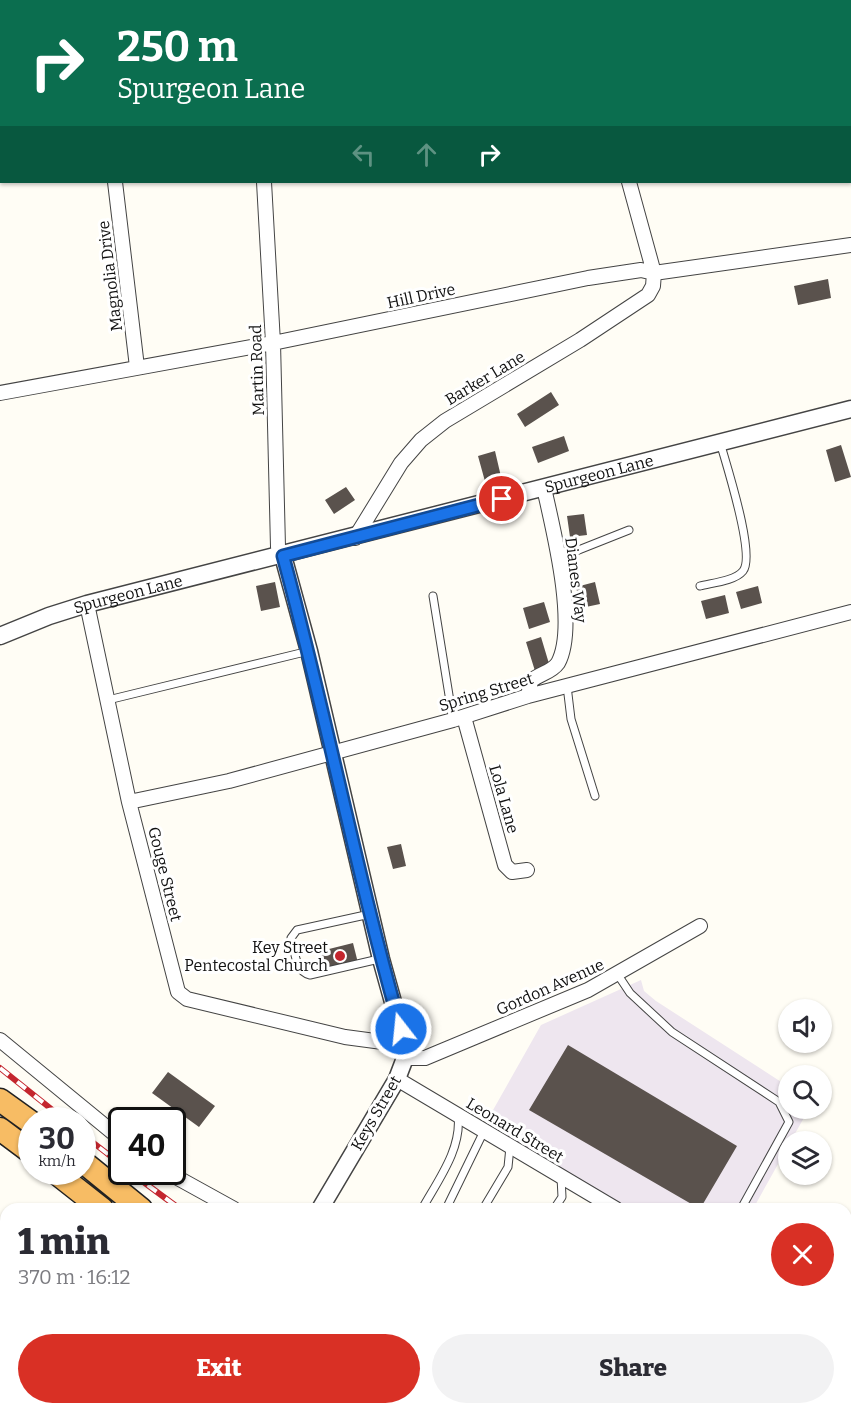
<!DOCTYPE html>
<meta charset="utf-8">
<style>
:root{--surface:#fff;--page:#f2f2f3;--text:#2b2b33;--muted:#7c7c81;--accent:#d93025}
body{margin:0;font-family:Bitter,serif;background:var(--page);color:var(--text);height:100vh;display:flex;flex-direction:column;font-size:22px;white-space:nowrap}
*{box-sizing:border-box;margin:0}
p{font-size:20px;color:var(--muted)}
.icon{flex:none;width:33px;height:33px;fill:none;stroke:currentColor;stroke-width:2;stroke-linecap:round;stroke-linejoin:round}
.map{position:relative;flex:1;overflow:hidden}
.side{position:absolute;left:0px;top:1203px;width:852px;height:212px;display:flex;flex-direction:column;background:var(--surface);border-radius:18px 18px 0 0;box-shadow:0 2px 4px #0004}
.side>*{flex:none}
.hud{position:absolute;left:0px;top:0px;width:852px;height:183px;box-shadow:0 2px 4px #0004;background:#0b6e4f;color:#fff;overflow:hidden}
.controls{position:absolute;left:778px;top:999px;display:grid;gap:12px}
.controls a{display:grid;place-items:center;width:54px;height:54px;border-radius:50%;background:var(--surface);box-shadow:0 2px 4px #0004;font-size:30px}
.speed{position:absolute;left:18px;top:1107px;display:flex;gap:12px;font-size:30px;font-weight:700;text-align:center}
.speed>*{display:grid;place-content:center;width:78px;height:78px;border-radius:50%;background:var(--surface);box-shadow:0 2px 4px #0004;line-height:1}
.speed small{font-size:15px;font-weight:400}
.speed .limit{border:3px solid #111;border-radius:9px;background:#fff;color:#111}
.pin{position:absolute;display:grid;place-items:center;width:51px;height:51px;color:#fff;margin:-26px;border:3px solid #fff;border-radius:50%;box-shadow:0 2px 6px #0007}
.me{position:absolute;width:66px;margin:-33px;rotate:344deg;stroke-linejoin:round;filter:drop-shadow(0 0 4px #0008)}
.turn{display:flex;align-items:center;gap:21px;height:126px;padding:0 18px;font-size:27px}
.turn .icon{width:78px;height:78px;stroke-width:2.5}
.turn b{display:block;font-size:42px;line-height:51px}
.lanes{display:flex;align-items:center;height:57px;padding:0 18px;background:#0003;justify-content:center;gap:30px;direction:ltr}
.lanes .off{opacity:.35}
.round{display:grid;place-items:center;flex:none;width:63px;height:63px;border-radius:32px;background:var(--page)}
.headline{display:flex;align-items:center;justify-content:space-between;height:102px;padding:0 18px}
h1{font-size:36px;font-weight:800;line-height:45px}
.cta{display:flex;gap:12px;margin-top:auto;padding:12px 18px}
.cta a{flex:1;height:69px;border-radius:36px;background:var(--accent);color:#fff;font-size:24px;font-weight:800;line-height:69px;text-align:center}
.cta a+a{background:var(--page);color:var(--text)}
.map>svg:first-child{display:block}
.industrial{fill:#eee6ef}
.building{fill:#5a524d}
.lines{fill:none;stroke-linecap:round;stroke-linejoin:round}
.service-casing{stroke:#444;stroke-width:9}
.minor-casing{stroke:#444;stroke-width:16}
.tertiary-casing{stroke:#444;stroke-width:19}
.trunk-casing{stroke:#222;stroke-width:25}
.motorway-casing{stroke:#222;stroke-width:28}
.service{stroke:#fff;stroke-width:7}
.minor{stroke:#fff;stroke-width:14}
.tertiary{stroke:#fff;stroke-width:16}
.trunk{stroke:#f7bc64;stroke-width:22}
.motorway{stroke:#f5a25d;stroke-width:26}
.rail-casing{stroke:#c4262e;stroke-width:6}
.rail{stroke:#fff;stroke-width:4;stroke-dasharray:11;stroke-linecap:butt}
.route-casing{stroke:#114b97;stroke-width:15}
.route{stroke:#1a73e8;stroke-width:10}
.poi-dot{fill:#c4262e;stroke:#fff;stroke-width:2}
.labels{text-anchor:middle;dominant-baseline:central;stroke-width:6;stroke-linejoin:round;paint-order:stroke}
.street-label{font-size:16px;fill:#111;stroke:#fff}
.poi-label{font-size:16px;fill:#111;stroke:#fff;text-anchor:end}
</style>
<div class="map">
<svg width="851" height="1414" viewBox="0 0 851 1414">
<rect width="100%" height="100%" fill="#fffdf5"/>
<path class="industrial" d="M 641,980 L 644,991 L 656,1001 L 789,1087 L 789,1108 L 805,1109 L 806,1114 L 753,1209 L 628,1209 L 484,1126 L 541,1025 Z
M 531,1408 L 541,1414 L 422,1414 L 420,1409 Z
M 804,1409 L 829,1409 L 836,1414 L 801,1414 Z"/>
<path class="building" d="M 828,279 L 831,298 L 798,305 L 794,286 Z
M 551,392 L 559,405 L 525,427 L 517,414 Z
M 564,436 L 569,451 L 538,463 L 532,447 Z
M 841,445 L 851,477 L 835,482 L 826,450 Z
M 495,451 L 502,481 L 486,485 L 478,456 Z
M 346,487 L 355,500 L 334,514 L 325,500 Z
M 584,514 L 587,535 L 570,537 L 567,516 Z
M 275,582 L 280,607 L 261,611 L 256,586 Z
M 595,582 L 600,604 L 581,608 L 576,587 Z
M 758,586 L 762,603 L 741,609 L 736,592 Z
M 725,595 L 729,613 L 706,619 L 701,601 Z
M 544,602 L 550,622 L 529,629 L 523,608 Z
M 541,637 L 550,667 L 535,671 L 526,642 Z
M 401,844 L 406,866 L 393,869 L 387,847 Z
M 353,943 L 358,963 L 322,971 L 317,952 Z
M 568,1045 L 737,1146 L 700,1209 L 529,1110 Z
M 168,1072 L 215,1106 L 199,1127 L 152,1093 Z"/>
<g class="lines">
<g class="service-casing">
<path id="service" d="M 559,555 L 566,555 L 629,530
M 700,586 C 711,583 735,581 743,571 C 756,555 726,464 720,442
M 433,596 L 453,720
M 567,686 L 571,719 L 595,796
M 108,700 L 309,651
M 370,914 L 297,930 L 291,938 C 295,951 295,972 310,975 L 379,959
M 618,975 L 630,993 L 672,1032 L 779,1102 L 789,1122 L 741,1209
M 422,1209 C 438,1180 462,1149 458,1115
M 446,1209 L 484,1131
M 483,1209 L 508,1167 L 510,1147
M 554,1209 L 562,1197 L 561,1177
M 441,1408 L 445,1414"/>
</g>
<g class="minor-casing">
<path id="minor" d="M 94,0 L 95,2
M 254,0 L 254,2
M 850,36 L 851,36
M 115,182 L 137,367
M 264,182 L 273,343 L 278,547 L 283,556
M 0,393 L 273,343 L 588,278 L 641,270 L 654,273 L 851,245
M 355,538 L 401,463 L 421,440 L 445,421 L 580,340 L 648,295 L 653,286 L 654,273 L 629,182
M 87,604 L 129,802 L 178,992 L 187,999 L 345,1037 L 405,1045
M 528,696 L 531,681 C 540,673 551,673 558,663 C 578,626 553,529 544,488
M 464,717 L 505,865 L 512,872 L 527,870
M 129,802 L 229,781 L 453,720 L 528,696 L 851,612
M 0,1040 L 122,1140
M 405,1058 L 425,1058 L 588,990 L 700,926
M 397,1079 L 616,1209
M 167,1172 L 234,1209
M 373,1408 L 375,1414
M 173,1414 L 175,1408
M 623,1414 L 627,1408"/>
</g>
<g class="tertiary-casing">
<g id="tertiary">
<path d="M 283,556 L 309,651 L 381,959 L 405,1045 L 405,1058 L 397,1079 L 320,1209"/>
<path id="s1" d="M 0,636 L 49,616 L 87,604 L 851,409"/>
<path d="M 569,1408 L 579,1414"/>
</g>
</g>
<g class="trunk-casing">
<path id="trunk" d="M 0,1100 L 32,1123
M 0,1129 L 32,1153
M 82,1161 L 141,1209
M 55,1172 L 102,1209"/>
</g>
<g class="motorway-casing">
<path id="motorway" d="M 297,1408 L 301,1414
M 332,1408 L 336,1414"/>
</g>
<use href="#service" class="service"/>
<use href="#minor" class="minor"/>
<use href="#tertiary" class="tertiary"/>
<use href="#trunk" class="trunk"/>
<use href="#motorway" class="motorway"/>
<g class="rail-casing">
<path id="rail" d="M 0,1068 L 65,1120
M 82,1134 L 122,1165
M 130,1172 L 180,1209
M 512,1408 L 521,1414"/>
</g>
<use href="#rail" class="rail"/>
</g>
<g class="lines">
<g class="route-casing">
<path id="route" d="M 401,1029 C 356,873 326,713 283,556 L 502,499"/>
</g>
<use href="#route" class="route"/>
</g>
<circle class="poi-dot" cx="340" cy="956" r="6"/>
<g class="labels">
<g class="street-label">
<text transform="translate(110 276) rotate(-97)">Magnolia Drive</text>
<text transform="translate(421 296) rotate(-12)">Hill Drive</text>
<text transform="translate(257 370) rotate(-92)">Martin Road</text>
<text transform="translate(485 378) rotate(-31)">Barker Lane</text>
<text stroke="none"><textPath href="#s1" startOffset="621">Spurgeon Lane</textPath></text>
<text transform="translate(576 580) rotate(83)">Dianes Way</text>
<text stroke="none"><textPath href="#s1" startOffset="135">Spurgeon Lane</textPath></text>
<text transform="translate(486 692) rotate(-17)">Spring Street</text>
<text transform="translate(504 799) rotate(74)">Lola Lane</text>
<text transform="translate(165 874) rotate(76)">Gouge Street</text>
<text transform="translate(550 987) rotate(-24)">Gordon Avenue</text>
<text transform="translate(376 1113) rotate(-60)">Keys Street</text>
<text transform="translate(515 1130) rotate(31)">Leonard Street</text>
</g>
<g class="poi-label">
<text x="328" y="947">Key Street<tspan x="328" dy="18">Pentecostal Church</tspan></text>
</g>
</g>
</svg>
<div class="controls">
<a><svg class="icon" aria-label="sound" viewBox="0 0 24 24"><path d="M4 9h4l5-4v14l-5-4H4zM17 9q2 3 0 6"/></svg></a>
<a><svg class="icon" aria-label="search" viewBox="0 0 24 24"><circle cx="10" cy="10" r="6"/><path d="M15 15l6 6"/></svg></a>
<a><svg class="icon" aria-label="layers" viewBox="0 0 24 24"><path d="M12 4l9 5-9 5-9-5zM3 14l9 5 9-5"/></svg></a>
</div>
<div class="speed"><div>30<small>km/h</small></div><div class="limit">40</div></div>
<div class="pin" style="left:502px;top:499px;background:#d93025"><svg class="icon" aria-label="arrive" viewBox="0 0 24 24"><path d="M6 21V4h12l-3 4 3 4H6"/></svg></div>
<svg class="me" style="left:401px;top:1029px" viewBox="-20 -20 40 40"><circle r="17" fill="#1a73e8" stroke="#fff" stroke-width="3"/><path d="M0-11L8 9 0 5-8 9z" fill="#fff"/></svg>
<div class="hud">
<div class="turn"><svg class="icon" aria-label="right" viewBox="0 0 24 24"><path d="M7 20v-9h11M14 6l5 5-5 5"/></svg><div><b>250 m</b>Spurgeon Lane</div></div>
<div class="lanes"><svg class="icon off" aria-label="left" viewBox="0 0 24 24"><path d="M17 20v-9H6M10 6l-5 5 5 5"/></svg><svg class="icon off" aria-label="ahead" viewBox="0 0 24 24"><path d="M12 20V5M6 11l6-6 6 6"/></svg><svg class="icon" aria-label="right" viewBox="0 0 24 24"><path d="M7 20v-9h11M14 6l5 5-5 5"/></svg></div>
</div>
<section class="side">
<div class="headline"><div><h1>1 min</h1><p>370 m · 16:12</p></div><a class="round" style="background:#d93025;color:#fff"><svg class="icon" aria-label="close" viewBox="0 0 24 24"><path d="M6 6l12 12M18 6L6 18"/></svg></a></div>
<div class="cta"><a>Exit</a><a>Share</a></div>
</section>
</div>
